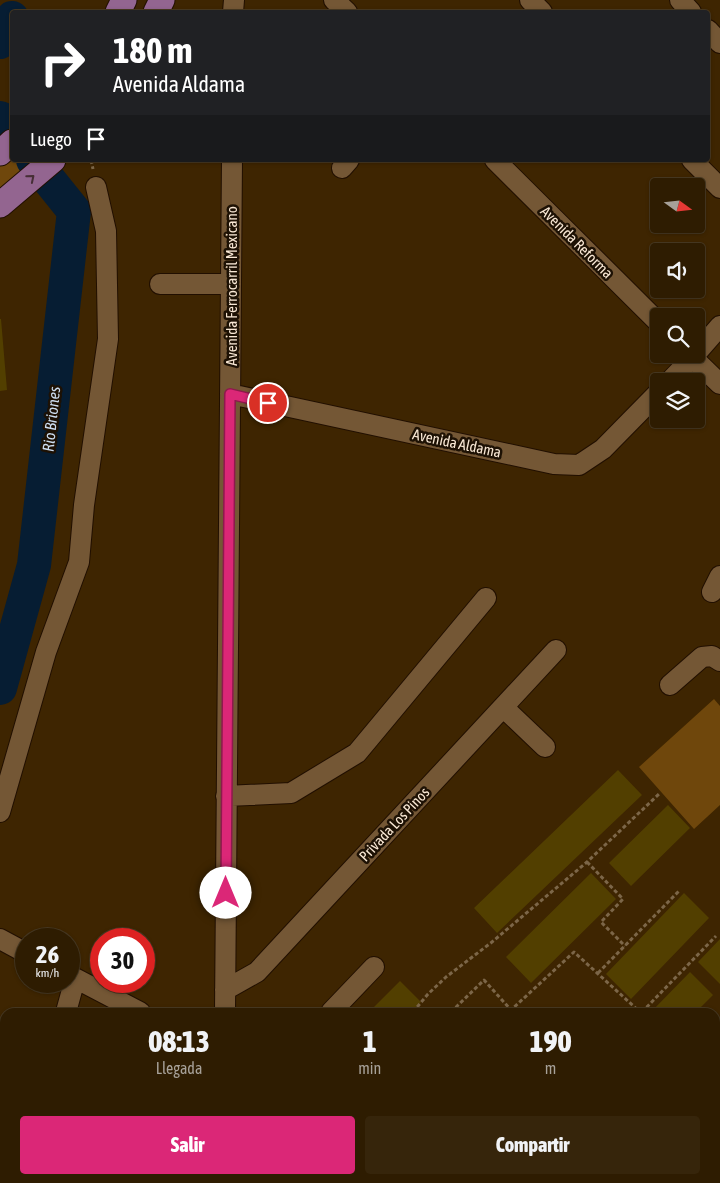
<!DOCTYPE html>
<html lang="es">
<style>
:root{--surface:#2e1c01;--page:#36250b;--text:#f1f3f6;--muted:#a7a199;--line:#493a23;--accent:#db2777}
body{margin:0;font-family:"Asap Condensed",sans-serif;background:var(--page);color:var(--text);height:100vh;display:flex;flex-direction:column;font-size:19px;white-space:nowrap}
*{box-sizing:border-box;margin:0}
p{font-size:16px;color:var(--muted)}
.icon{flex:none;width:28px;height:28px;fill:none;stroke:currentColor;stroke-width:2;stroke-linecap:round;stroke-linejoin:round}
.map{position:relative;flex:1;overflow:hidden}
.panel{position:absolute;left:0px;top:1008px;width:720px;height:176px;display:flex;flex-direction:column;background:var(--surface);border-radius:15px 15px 0 0;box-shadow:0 1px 4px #0004,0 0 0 1px var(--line)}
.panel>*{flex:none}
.hud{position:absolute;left:10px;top:10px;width:700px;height:152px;border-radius:5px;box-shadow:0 1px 4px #0004,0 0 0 1px var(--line);background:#202124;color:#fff;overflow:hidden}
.needle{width:32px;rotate:105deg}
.fabs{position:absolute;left:650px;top:178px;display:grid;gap:10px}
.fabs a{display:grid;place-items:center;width:55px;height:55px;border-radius:5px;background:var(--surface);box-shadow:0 1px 4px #0004,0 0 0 1px var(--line);font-size:25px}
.speed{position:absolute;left:15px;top:928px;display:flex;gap:10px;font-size:25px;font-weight:700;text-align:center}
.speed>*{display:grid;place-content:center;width:65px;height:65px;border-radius:50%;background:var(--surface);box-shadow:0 1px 4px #0004,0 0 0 1px var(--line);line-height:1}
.speed small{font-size:12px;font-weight:400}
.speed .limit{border:8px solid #d22;background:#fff;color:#111}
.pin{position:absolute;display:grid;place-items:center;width:42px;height:42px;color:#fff;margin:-21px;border:2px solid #fff;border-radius:50%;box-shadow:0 1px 5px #0007}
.me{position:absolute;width:55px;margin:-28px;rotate:0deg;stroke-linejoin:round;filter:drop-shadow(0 0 4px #0008)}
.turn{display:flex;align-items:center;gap:18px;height:105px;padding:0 20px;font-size:22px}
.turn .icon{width:65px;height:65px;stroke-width:2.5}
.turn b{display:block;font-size:35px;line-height:42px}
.then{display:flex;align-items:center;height:48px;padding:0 20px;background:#0003;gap:10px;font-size:19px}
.eta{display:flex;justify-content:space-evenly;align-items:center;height:85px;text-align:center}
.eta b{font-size:30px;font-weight:800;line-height:35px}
.cta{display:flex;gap:10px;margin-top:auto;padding:10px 20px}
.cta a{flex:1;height:58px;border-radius:5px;background:var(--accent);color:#fff;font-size:20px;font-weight:800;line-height:58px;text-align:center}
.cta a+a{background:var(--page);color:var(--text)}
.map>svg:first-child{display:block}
.green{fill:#6f470c}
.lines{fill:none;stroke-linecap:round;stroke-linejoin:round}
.river{stroke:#061d33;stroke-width:34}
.building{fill:#523f00}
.minor-casing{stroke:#210f00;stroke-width:22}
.major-casing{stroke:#210f00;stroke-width:27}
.path{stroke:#7c6648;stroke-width:3;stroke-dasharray:4 2.5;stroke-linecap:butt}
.minor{stroke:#745735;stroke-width:20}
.major{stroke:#936590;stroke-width:25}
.oneway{stroke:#462e35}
.route-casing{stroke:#8e194d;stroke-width:12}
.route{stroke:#db2777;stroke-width:9}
.labels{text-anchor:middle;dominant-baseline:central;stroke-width:5;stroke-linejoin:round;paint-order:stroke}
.street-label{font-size:15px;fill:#f8e7d4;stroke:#1d1104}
.water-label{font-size:16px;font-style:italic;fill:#ccddf0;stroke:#1d1104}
</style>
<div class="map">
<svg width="720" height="1183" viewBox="0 0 720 1183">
<rect width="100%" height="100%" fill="#3e2501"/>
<path class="green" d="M 12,145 L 12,160 L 46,160 L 0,203 L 0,156 Z
M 714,699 L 720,706 L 720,805 L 694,829 L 639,767 Z"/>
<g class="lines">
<path class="river" d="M 0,42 L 12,18
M 0,118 L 12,134
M 0,688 L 34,565 L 74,211 L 33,160"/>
</g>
<path class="building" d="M 0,319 L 1,319 L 7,390 L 0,391 Z
M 618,770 L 642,795 L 497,933 L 474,908 Z
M 668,805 L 690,828 L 631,886 L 609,863 Z
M 591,873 L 616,899 L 531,983 L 506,957 Z
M 684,893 L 709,918 L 631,999 L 606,974 Z
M 720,939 L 720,984 L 698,962 Z
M 690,972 L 713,995 L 696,1012 L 651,1012 Z
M 400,981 L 421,1002 L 411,1012 L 369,1012 Z"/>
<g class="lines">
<g class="minor-casing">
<path id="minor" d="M 334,0 L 347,12
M 530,0 L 542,12
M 680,0 L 691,12
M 233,12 L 234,0
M 708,30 L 720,43
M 495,160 L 659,323
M 692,160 L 720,188
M 342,168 L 349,160
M 160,284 L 231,284
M 689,354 L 720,384
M 670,381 L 693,357 L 720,326
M 230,394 L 554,464 L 579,465 L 603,449 L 659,392
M 712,592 L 720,576
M 670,685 L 702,657 L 712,656 L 720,661
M 503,707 L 545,747
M 226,796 L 291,793 L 357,753 L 486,598
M 0,812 L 46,652 L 79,562 L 84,505 L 108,339 L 106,231 L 96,187
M 0,939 L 26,953
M 69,975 L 140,1012
M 225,990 L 257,972 L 556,650
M 66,1012 L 75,979
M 225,1012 L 232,160
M 331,1012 L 374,967
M 715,1152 L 720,1157
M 227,1179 L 228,1183
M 281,1179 L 281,1183
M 20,1183 L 22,1179
M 153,1183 L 154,1179
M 377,1183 L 382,1179"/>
</g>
<g class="major-casing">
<path id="major" d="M 118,12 L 124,0
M 156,12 L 162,0
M 0,153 L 12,142
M 0,205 L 53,160"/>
</g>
<path class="path" d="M 91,160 L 93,169
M 587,862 L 623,899 L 601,922 L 625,946
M 598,973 L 680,890
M 413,1012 L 428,994 L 446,977 L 492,942 L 587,862 L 659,794
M 451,1012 L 484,980 L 511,1010 L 574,952 L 640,1012
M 642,1012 L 716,936"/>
<use href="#minor" class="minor"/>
<use href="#major" class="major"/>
</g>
<defs><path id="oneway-chevron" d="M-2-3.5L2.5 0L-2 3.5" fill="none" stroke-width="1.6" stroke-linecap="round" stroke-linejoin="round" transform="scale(1.25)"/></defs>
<use class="oneway" href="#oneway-chevron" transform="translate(31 178) rotate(-40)"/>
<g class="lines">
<g class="route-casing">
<path id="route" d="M 226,893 L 230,394 L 268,403"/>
</g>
<use href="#route" class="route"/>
</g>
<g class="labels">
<g class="street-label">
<text transform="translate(577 242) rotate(45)">Avenida Reforma</text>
<text transform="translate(231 286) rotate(-90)">Avenida Ferrocarril Mexicano</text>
<text transform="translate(457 443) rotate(12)">Avenida Aldama</text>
<text transform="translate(394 824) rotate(-47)">Privada Los Pinos</text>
</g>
<g class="water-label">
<text transform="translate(51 419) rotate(-84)">Rio Briones</text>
</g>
</g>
</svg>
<div class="fabs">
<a><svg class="needle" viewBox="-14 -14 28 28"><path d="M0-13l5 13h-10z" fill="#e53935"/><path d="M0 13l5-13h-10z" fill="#a7a199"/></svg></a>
<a><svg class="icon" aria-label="sound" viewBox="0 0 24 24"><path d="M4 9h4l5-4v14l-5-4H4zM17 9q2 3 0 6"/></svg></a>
<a><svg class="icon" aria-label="search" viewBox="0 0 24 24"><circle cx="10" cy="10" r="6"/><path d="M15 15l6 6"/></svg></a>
<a><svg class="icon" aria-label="layers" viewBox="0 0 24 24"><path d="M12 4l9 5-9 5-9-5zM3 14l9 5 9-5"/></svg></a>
</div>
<div class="speed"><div>26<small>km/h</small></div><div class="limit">30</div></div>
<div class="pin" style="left:268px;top:403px;background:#d93025"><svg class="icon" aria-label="arrive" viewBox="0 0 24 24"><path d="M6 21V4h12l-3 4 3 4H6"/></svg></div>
<svg class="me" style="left:226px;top:893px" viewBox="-20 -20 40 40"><circle r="19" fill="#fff"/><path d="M0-13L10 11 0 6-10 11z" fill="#db2777"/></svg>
<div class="hud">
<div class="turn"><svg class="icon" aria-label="right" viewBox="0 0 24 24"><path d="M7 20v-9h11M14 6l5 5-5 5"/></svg><div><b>180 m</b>Avenida Aldama</div></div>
<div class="then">Luego<svg class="icon" aria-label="arrive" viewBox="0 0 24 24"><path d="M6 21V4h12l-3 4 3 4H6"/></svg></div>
</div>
<section class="panel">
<div class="eta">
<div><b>08:13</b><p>Llegada</p></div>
<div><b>1</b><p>min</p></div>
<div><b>190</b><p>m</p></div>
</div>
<div class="cta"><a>Salir</a><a>Compartir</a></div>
</section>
</div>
